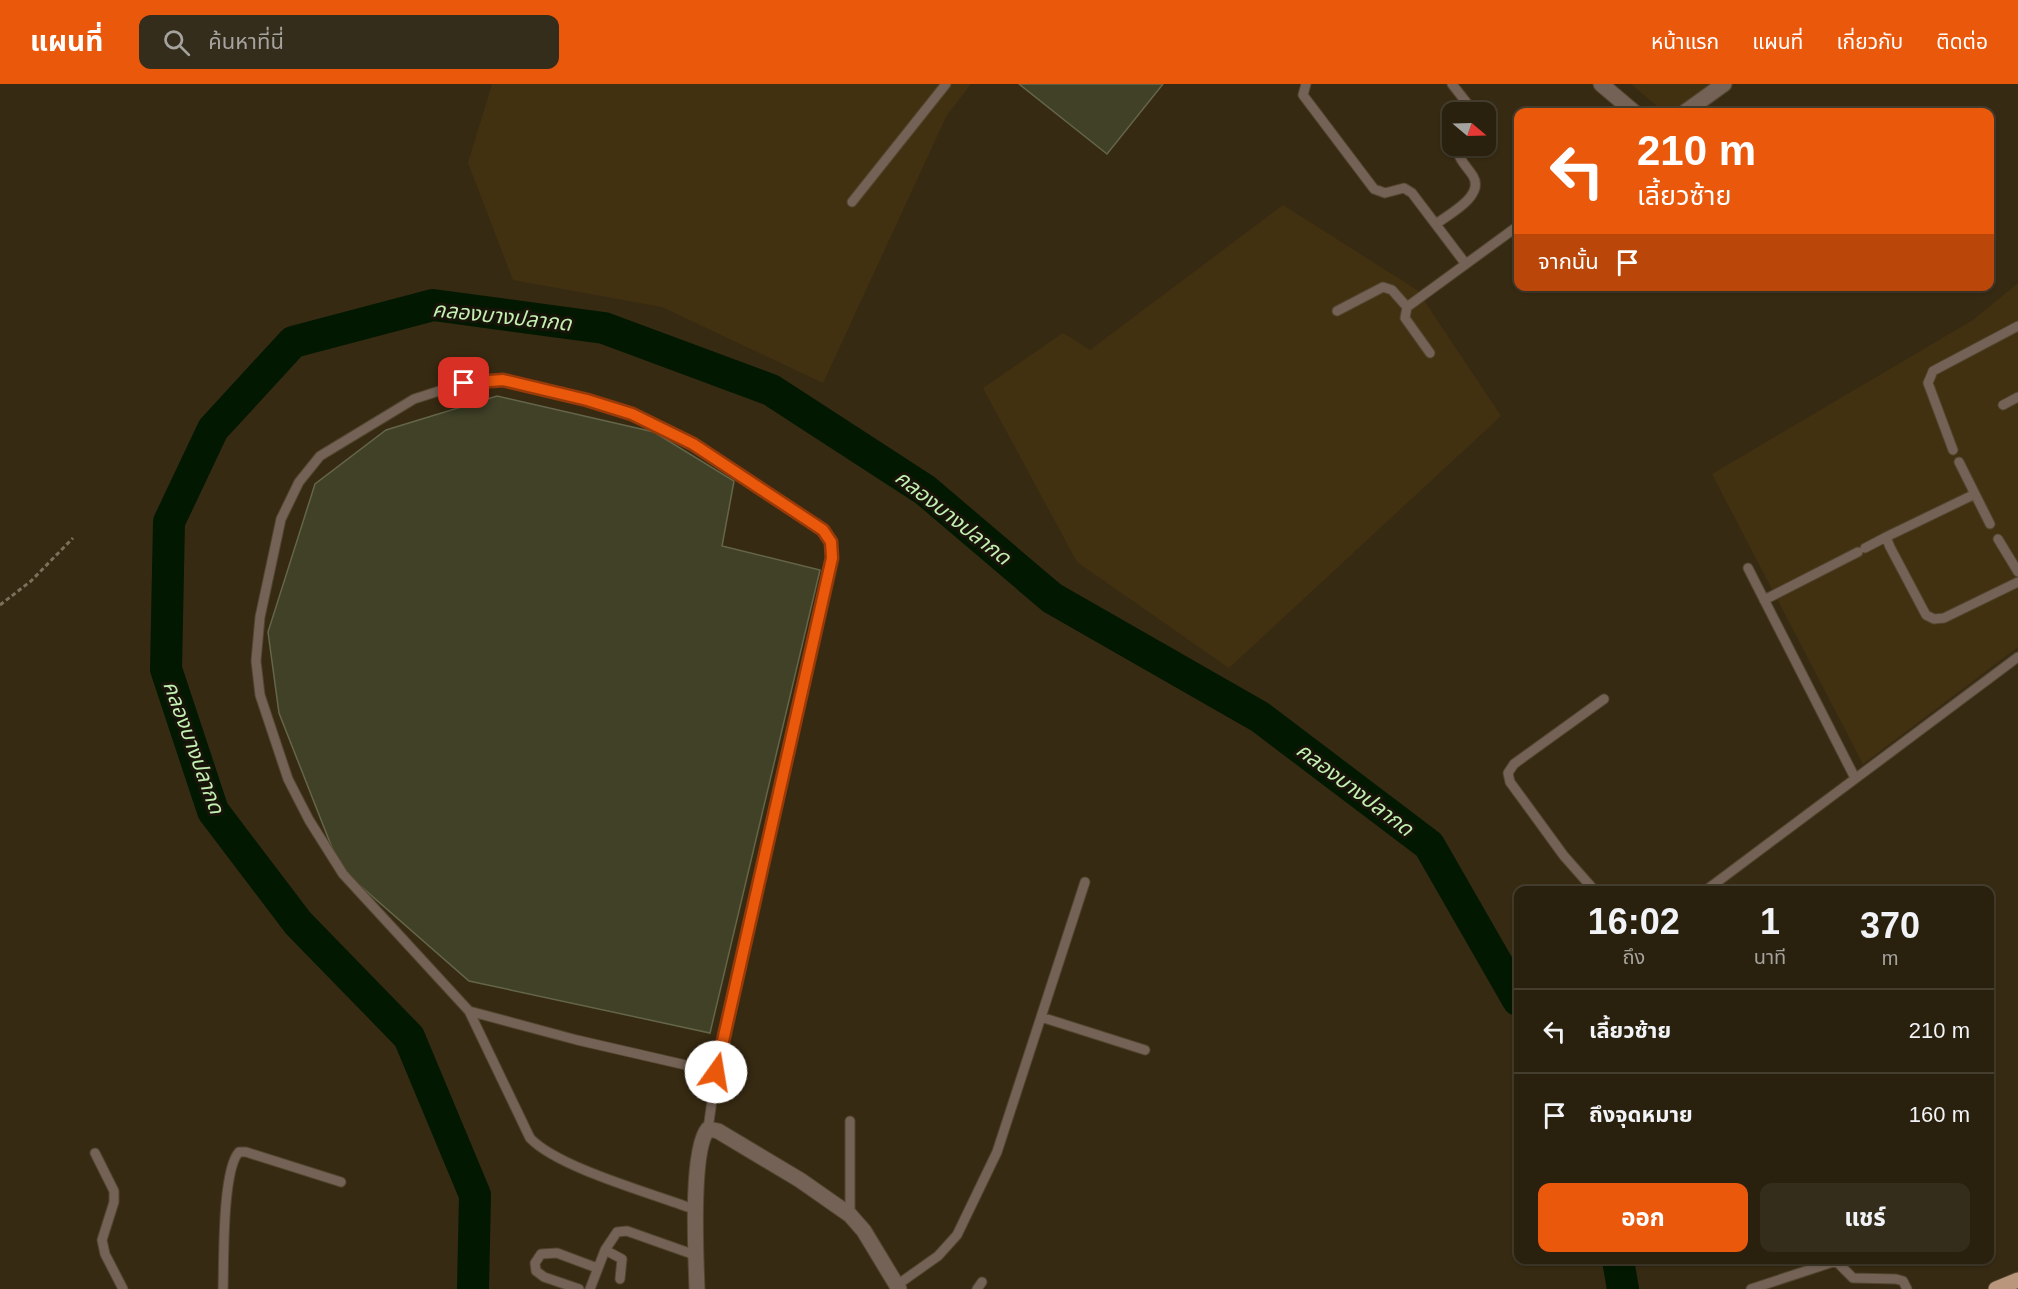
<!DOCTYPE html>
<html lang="th">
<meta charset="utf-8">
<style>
:root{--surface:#29200e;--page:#352d1c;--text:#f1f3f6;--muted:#a5a39e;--line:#453e2e;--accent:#ea580c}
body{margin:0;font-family:Arial,"Noto Sans Thai",sans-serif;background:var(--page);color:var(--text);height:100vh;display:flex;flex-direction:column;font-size:22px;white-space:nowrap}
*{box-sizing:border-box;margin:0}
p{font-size:20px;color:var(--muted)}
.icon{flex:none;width:33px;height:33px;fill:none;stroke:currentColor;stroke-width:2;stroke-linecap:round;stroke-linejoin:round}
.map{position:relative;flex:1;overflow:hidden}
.panel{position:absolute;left:1514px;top:802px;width:480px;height:378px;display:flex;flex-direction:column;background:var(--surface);border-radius:12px;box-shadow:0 2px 4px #0004,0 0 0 2px var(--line)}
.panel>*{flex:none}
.guide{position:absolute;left:1514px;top:24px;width:480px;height:183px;border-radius:12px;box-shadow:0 2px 4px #0004,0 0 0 2px var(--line);background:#ea580c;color:#fff;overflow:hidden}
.needle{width:39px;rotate:109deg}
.tools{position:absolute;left:1442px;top:18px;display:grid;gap:12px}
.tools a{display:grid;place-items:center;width:54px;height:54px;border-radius:12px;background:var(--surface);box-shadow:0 2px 4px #0004,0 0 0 2px var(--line);font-size:30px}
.pin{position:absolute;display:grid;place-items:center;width:51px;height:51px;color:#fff;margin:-26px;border-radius:12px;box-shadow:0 3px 9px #0006}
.me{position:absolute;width:66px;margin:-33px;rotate:13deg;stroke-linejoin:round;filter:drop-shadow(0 0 4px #0008)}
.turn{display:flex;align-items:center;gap:21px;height:126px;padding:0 24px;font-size:27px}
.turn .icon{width:78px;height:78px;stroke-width:2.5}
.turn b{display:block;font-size:42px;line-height:51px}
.then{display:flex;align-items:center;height:57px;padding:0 24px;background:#0003;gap:12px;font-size:22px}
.eta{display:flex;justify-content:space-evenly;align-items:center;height:102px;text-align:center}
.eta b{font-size:36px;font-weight:700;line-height:42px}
.button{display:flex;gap:12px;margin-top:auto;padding:12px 24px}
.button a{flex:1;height:69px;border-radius:12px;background:var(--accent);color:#fff;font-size:24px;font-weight:700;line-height:69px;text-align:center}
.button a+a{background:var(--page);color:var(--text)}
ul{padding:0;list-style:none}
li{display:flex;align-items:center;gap:18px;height:84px;padding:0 24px;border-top:2px solid var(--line)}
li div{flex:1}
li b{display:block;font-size:22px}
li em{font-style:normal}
header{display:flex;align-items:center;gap:36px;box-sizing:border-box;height:84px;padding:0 30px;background:var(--accent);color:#fff}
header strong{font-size:28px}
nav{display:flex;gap:33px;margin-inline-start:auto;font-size:21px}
.search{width:420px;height:54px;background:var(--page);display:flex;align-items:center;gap:15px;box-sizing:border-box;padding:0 21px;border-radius:12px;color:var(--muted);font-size:22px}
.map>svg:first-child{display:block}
.built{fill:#413111}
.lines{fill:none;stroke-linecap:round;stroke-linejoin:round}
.river{stroke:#031800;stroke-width:32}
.building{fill:#404127;stroke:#646549;stroke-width:1.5}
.service-casing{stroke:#52462f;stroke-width:11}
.minor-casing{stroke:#52462f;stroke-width:17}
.primary-casing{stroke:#52462f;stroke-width:17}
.path{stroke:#7b705b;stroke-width:3;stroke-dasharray:4.5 3;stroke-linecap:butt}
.service{stroke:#746256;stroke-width:9}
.minor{stroke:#746256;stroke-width:15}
.primary{stroke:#ba967d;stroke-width:15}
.route-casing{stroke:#983908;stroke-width:15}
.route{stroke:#ea580c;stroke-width:10}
.labels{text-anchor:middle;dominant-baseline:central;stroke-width:6;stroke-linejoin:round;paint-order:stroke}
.water-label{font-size:21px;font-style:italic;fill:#c3f0b2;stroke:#19140a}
</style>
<header>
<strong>แผนที่</strong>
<div class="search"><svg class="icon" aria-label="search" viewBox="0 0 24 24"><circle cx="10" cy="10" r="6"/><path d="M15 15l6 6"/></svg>ค้นหาที่นี่</div>
<nav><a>หน้าแรก</a><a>แผนที่</a><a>เกี่ยวกับ</a><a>ติดต่อ</a></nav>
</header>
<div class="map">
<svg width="2018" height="1205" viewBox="0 0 2018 1205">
<rect width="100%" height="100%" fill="#372a12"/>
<path class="built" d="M 492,0 L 971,0 L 947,31 L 823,299 L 662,223 L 513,196 L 468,79 Z
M 1631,0 L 1718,0 L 1679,28 L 1664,28 Z
M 1283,121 L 1417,206 L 1501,332 L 1229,584 L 1077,478 L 983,304 L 1063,249 L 1090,266 Z
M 2018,199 L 2018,563 L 1863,680 L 1712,390 L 1973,236 Z"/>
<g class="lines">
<path class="river" d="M 1618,1176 L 1623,1205
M 473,1205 L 475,1111 L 409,953 L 298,839 L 213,727 L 166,585 L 169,438 L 213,345 L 293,258 L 433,221 L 604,244 L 771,306 L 925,406 L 1052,514 L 1260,633 L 1429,761 L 1518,916"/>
</g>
<path class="building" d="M 1019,0 L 1163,0 L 1107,70 Z
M 497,312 L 654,348 L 734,397 L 722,462 L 820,486 L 710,949 L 469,897 L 340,784 L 279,629 L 268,548 L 315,400 L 386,346 Z"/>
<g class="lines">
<g class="service-casing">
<path id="service" d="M 1306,0 L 1303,11 L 1374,105 L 1385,109 L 1404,104 L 1412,109 L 1465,179
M 1452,0 L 1474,28
M 852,118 L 946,0
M 1436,140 C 1449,130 1485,112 1473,92 C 1468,84 1461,78 1458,69 L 1461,62
M 1337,227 L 1383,203 L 1392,206 L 1407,223
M 1430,269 L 1405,234 L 1407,223 L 1518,142
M 2003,321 L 2018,313
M 1953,366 L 1928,299 L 1933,287 L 2018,242
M 1959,378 L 1990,440
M 1975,410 L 1886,453 L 1890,463 L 1926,531 L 1934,535 L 1944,534 L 2018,498
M 1998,455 L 2018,488
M 1865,464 L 1886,453
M 1748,484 L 1855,694
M 1764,516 L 1858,468
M 1595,807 L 1564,772 L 1510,698 L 1508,689 L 1514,680 L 1604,615
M 1705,807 L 2018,573
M 469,927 L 530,1054 C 558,1084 654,1110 696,1126
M 1041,933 L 1145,966
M 850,1037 L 850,1131
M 708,1045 L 716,988 L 832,474 L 831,458 L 823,446 L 693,360 L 631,330 L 587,316 L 503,296 L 464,299 L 414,315 L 320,372 L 299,398 L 281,435 L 260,533 L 256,577 L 260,611 L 288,695 L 309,736 L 343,790 L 469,927 L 577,956 L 716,988
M 95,1069 L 114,1107 L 114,1118 L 102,1156 L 105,1170 L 123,1205
M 1835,1176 L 1853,1194 L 1896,1195 L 1903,1197 L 1907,1205
M 620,1195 L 622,1175 L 605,1166 L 617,1148 L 627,1147 L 695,1171
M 897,1201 L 938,1172 L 957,1151 L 997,1068 L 1085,798
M 223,1205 C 224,1178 222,1086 239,1068 L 246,1068 L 341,1098
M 579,1205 L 544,1193 L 536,1187 L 535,1179 L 541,1170 L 557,1169 L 597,1184
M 590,1205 L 605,1166
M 977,1205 L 982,1198
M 1751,1205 L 1836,1177"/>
</g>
<g class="minor-casing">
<path id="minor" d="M 1601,0 L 1634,28
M 1685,28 L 1724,0
M 697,1205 C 696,1173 690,1067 708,1045 L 718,1047 L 800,1096 L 850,1131 L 864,1147 L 899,1205"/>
</g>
<g class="primary-casing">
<path id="primary" d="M 1996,1205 L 2018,1196"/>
</g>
<path class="path" d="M 0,521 L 31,497 L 73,454"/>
<use href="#service" class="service"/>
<use href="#minor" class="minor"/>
<use href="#primary" class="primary"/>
</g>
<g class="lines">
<g class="route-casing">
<path id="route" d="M 464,299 L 503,296 L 587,316 L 632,330 L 693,360 L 823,446 L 831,458 L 832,474 L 716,988"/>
</g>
<use href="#route" class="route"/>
</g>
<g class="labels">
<g class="water-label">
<text transform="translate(502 232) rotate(6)">คลองบางปลากด</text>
<text transform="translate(953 433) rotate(38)">คลองบางปลากด</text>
<text transform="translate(194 663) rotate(70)">คลองบางปลากด</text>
<text transform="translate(1355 705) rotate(37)">คลองบางปลากด</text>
</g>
</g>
</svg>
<div class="tools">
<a><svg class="needle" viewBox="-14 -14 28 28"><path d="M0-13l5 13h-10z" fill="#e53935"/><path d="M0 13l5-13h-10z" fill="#a5a39e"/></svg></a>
</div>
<div class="pin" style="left:464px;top:299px;background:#d93025"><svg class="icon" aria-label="arrive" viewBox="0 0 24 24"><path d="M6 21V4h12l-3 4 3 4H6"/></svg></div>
<svg class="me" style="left:716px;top:988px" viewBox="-20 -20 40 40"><circle r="19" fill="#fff"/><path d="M0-13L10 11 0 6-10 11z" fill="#ea580c"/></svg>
<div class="guide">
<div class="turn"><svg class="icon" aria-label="left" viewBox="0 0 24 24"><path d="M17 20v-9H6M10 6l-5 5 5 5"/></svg><div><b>210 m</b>เลี้ยวซ้าย</div></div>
<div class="then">จากนั้น<svg class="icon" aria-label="arrive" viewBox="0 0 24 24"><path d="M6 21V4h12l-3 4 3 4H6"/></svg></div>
</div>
<section class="panel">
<div class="eta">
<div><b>16:02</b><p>ถึง</p></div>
<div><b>1</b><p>นาที</p></div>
<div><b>370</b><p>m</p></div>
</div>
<ul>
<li><svg class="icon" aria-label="left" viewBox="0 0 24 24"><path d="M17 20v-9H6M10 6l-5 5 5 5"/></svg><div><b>เลี้ยวซ้าย</b></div><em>210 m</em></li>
<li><svg class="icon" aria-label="arrive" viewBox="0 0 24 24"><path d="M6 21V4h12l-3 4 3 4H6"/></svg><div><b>ถึงจุดหมาย</b></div><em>160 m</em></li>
</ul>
<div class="button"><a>ออก</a><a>แชร์</a></div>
</section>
</div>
